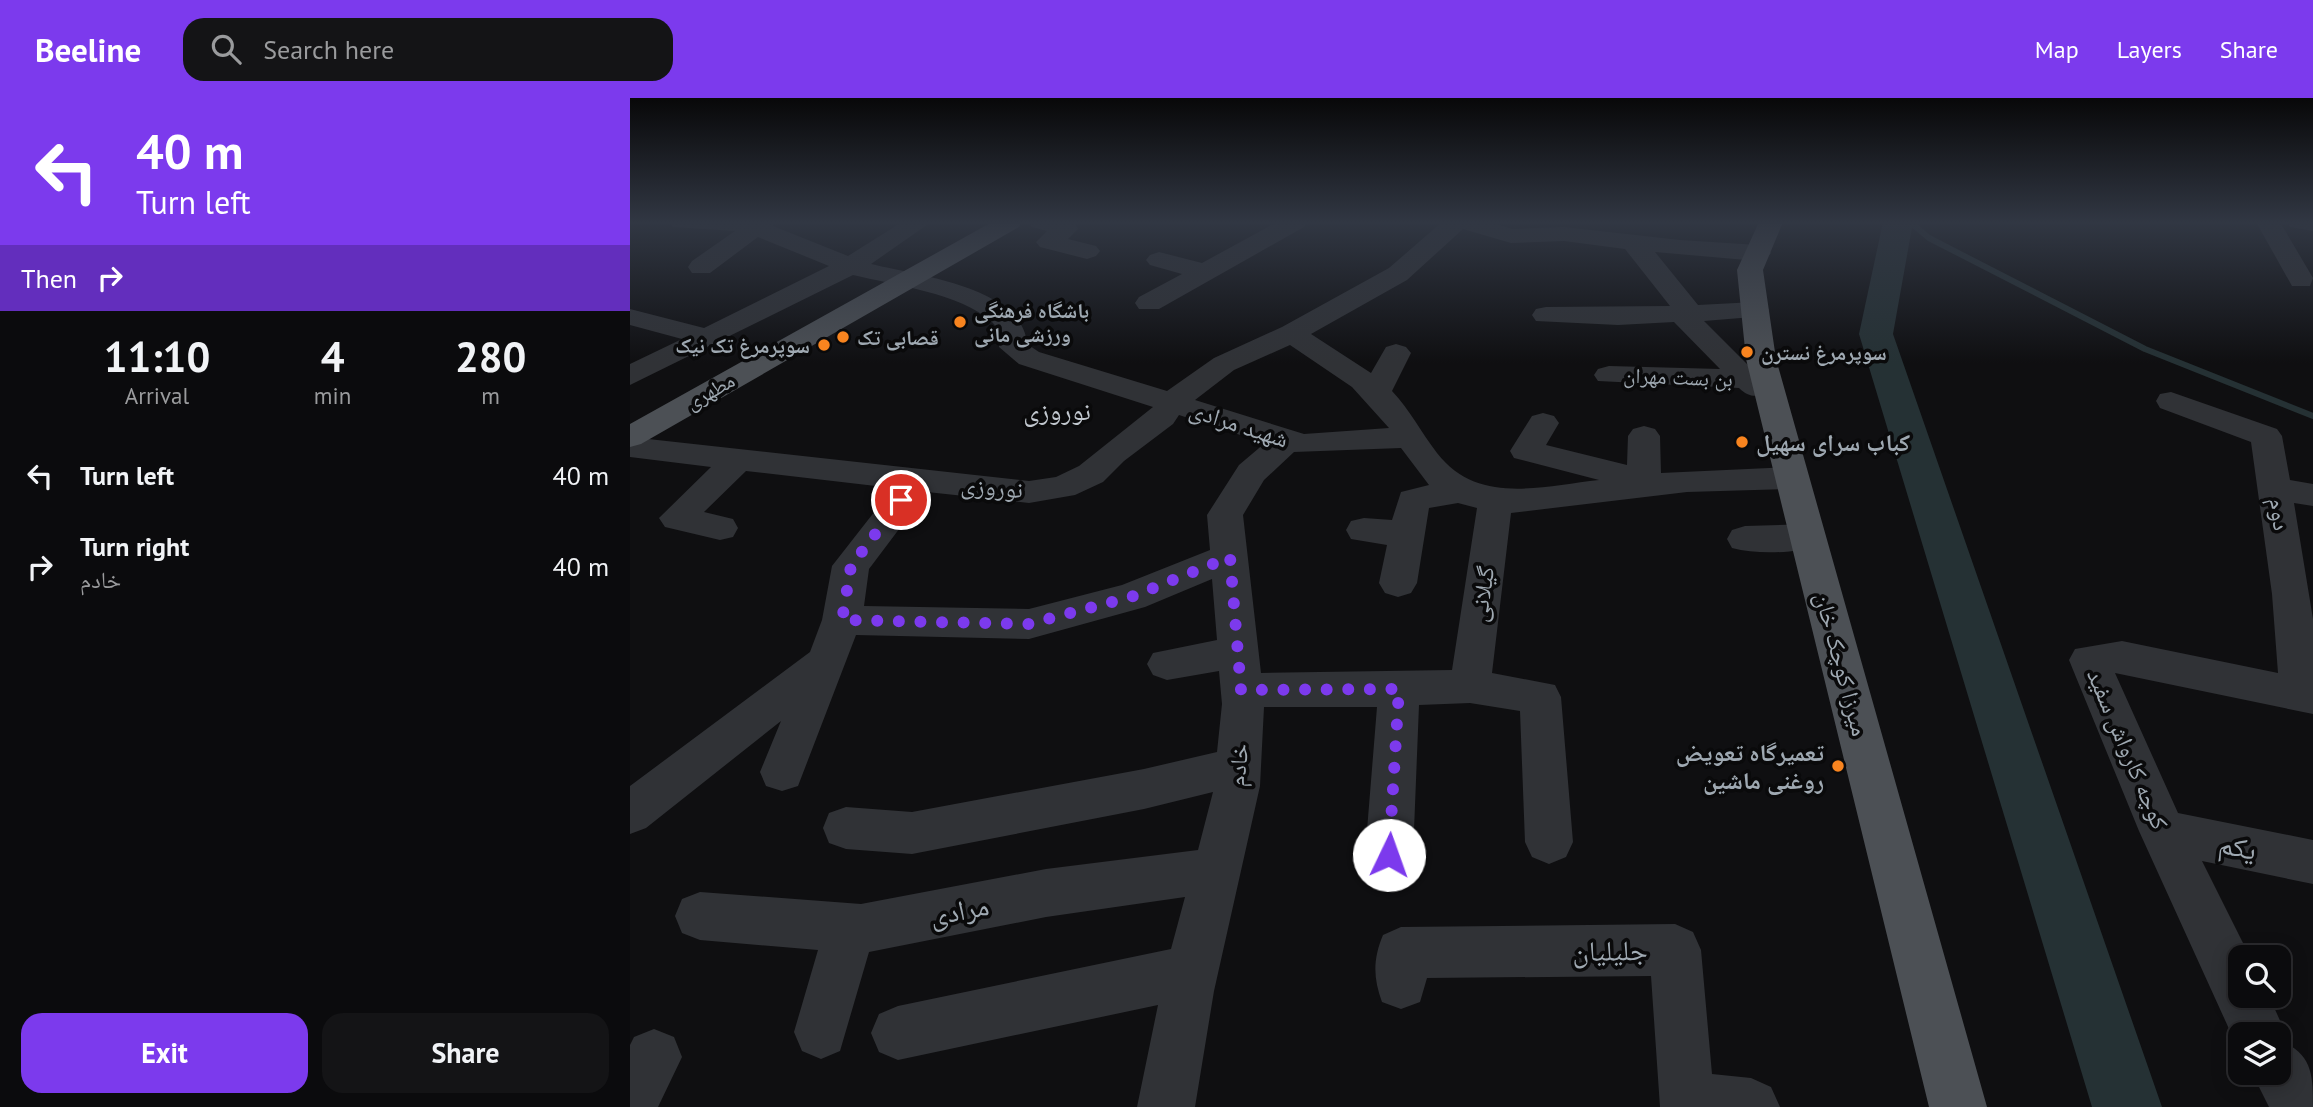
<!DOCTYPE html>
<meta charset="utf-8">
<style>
:root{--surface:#0b0b0d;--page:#141416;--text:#f1f3f6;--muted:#9a9b9d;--line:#2b2b2e;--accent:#7c3aed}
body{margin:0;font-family:"PT Sans","Noto Naskh Arabic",sans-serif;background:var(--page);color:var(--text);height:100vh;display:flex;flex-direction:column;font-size:26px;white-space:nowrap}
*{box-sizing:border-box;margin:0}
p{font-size:23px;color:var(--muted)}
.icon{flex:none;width:38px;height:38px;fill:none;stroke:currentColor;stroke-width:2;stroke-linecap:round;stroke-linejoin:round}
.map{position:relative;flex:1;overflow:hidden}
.panel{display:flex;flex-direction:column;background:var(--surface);width:630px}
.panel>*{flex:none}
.hud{background:#7c3aed;color:#fff;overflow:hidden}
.tools{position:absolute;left:1598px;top:847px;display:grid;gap:14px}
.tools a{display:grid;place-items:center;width:63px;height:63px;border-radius:14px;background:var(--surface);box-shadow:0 4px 18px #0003,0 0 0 2px var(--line);font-size:35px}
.pin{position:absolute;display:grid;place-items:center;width:60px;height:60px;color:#fff;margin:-30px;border:4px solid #fff;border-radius:50%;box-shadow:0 2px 7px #0007}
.me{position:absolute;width:77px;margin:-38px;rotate:3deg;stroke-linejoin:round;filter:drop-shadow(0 0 5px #0008)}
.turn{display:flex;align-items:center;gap:24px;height:147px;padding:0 21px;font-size:32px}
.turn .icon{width:91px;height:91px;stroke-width:2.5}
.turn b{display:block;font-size:49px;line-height:60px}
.then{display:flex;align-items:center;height:66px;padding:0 21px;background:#0003;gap:14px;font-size:26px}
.eta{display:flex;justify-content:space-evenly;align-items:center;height:119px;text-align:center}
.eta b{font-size:42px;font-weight:700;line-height:49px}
.cta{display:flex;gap:14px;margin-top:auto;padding:14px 21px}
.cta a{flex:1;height:80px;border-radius:21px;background:var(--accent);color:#fff;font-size:28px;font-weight:700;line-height:80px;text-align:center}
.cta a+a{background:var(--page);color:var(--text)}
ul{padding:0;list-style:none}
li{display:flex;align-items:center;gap:21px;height:91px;padding:0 21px}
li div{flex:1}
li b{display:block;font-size:26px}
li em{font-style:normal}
header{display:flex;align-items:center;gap:42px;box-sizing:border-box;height:98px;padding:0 35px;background:var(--accent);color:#fff}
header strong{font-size:33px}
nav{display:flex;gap:38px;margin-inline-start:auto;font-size:24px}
.search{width:490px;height:63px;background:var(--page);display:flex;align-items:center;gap:18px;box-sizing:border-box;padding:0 24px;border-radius:21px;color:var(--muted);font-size:26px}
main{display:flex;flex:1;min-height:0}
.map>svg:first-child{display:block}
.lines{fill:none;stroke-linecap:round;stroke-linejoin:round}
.stream{stroke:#253134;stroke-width:6}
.river{fill:#253134;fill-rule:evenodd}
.minor{fill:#303236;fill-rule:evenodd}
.major{fill:#4c5055;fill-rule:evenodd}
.route{stroke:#7c3aed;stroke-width:12;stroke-dasharray:0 21.6}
.poi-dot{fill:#f8841f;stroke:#0a0a0b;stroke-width:2.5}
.labels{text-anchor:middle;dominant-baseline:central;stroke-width:7;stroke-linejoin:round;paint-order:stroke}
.far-poi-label{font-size:21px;font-weight:bold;fill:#9fa9b2;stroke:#0a0a0b;text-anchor:start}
.far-street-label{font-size:21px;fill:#9fa9b2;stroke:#0a0a0b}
.street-label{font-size:24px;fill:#9fa9b2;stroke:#0a0a0b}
.poi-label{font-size:24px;font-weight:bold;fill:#9fa9b2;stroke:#0a0a0b;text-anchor:start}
.neighbourhood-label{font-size:26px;fill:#c1c7ce;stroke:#0a0a0b}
.near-street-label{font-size:28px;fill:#9fa9b2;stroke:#0a0a0b}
</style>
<header>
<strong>Beeline</strong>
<div class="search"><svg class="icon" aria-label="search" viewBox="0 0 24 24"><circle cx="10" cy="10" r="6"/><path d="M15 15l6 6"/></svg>Search here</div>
<nav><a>Map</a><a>Layers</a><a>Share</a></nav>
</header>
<main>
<section class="panel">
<div class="hud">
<div class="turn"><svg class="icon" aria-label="left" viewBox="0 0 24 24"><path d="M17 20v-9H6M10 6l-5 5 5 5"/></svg><div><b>40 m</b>Turn left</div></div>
<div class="then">Then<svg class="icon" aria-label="right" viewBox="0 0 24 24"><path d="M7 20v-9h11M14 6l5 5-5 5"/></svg></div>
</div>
<div class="eta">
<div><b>11:10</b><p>Arrival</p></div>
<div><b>4</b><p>min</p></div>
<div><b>280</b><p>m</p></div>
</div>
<ul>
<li><svg class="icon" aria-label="left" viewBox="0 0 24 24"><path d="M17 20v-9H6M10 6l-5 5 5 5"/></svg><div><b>Turn left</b></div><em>40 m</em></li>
<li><svg class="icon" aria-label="right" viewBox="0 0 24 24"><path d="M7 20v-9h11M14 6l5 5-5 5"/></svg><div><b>Turn right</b><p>خادم</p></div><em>40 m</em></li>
</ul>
<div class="cta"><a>Exit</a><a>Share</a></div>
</section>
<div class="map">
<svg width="1683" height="1009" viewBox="0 0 1683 1009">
<rect width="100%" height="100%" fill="#0f0f11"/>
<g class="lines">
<path class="stream" d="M 1280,124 L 1299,140 L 1515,251 L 1683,318"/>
<path class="river" d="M 1253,124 L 1283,124 L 1263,236 L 1532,1009 L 1462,1009 L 1229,236 Z"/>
<path class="minor" d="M 40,124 L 146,124 L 143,128 L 218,158 L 272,124 L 301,124 L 241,166 C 286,177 393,189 397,246 L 409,254 L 537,293 L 584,260 L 652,229 L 759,170 L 812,124 L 860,124 L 882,131 L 934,129 L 1050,142 L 1128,147 L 1137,150 L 1141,155 L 1137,160 L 1128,163 L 1025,154 L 1068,207 L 1125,204 L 1135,206 L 1139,212 L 1135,218 L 1074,223 L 1141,290 L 1137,296 C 1125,299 1118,299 1109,290 L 968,283 L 964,277 L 968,271 L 979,268 L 1090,271 L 1044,224 L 988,227 L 906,223 L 902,217 L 906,211 L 916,209 L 1040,208 L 995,151 L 934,143 L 881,145 L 833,131 L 777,182 L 681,236 L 741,275 L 756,249 L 766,246 L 776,249 L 781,255 L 762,293 C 780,312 791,334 807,355 C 848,408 912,388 969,382 L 884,360 L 880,353 L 902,318 L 913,315 L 924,318 L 929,325 L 916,347 L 997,367 L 998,338 L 1003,331 L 1014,328 L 1025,331 L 1030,338 L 1031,375 L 1162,369 L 1174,372 L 1179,380 L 1174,388 L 1162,391 L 1057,394 L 881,415 L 862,575 L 925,587 L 931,599 L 943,744 L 936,759 L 919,766 L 902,759 L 895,744 L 890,613 L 840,605 L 789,607 L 783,757 L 776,773 L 759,779 L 742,773 L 735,757 L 747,609 L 634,609 L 630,688 L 584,893 L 565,1009 L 507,1009 L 528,907 L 268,962 L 249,954 L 241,935 L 249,916 L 268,908 L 541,851 L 555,799 L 416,819 L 239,854 L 210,953 L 191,961 L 172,953 L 164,934 L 188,852 L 70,842 L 52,835 L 45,818 L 52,801 L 70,794 L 231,806 L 416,771 L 568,752 L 583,694 L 514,711 L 282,756 L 216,751 L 199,745 L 193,730 L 199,715 L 216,709 L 282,714 L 514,671 L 587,654 L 592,606 L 589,573 L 537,582 L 523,577 L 517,566 L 523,555 L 587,542 L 582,481 L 515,509 L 399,541 L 226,537 L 168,688 L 152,693 L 136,688 L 130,674 L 151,623 L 16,730 L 0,736 L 0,688 L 180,554 L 192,522 L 202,468 L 263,390 L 116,373 L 74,414 L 103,421 L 108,430 L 103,439 L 90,442 L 35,429 L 29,420 L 81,369 L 0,359 L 0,339 L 399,383 L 426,379 L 449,368 L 523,309 L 389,266 L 369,249 C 368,240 369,230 362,224 C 330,195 264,187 223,177 L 0,287 L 0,266 L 52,241 L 0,227 L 0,211 L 74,230 L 199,168 L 128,139 L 80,175 L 62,175 L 58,169 L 62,163 L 105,133 L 43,129 ZM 660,247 L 722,289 L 759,330 L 674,336 L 565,302 L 604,272 ZM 549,317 L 635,345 L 609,367 L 577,417 L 580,452 L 492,487 L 399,511 L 234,508 L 239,471 L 297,394 L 399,405 L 445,397 L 473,384 L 494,363 L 543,326 ZM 771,350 L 799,387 L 771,394 L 762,422 L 734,420 L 721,423 L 716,432 L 721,441 L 757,447 L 749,485 L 755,495 L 768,499 L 781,495 L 787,485 L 799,410 L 828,405 L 847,410 L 822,572 L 631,575 L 613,417 L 634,382 L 664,354 Z
M 399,124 L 445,126 L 448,131 L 438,141 L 466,148 L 470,153 L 466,158 L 457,161 L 410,149 L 406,144 L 417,133 L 402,129 Z
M 647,124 L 677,124 L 674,129 L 529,211 L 509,211 L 505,205 L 509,199 L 552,176 L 520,167 L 516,162 L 520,157 L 529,154 L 572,165 Z
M 1626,124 L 1650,124 L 1683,180 L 1680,188 L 1662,188 Z
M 1657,124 L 1683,124 L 1683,133 L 1660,129 Z
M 1541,294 L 1647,331 L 1652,338 L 1660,382 L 1683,386 L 1683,408 L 1664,405 L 1683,521 L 1683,616 L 1485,575 L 1548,715 L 1683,742 L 1683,786 L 1572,763 L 1620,859 L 1610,859 L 1610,898 L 1639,898 L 1656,936 L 1653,944 C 1683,957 1683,979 1683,1009 L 1639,1009 L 1622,975 L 1648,975 L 1648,936 L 1610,936 L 1610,955 L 1509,733 L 1439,562 L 1445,551 L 1492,543 L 1648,575 L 1642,496 L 1621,344 L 1530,310 L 1526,303 L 1530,296 Z
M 1178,426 L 1191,430 L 1196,439 L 1191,448 C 1165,455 1128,457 1102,450 L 1097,441 L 1102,432 L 1115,428 Z
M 1045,826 L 1063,834 L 1071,852 L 1082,976 L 1121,980 L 1141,989 L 1150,1009 L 1030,1009 L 1021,878 L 797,880 L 790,904 L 771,911 L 752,904 C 743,880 743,861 753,837 L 771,829 Z
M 24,931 L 44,939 L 52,959 L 28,1009 L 0,1009 L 0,947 L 4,939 Z"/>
<path class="major" d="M 362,124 L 392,124 L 389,129 L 11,346 L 0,349 L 0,326 Z
M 1129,124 L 1153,124 L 1133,172 L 1146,261 L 1357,1009 L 1299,1009 L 1116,261 L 1107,172 Z"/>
</g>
<linearGradient id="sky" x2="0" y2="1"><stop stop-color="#080809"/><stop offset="0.47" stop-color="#313743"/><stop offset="1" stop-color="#313743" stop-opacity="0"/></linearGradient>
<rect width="1683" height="265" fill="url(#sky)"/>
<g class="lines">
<path class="route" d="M 271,402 L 221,468 L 212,522 L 399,526 L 501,499 L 600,459 L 611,592 L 769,591 L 759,757"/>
</g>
<g class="poi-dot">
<circle cx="330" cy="224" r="7"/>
<circle cx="213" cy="239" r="7"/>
<circle cx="194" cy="247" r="7"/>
<circle cx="1117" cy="254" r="7"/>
<circle cx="1112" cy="344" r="7"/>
<circle cx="1208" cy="668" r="7"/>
</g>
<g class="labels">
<g class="far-poi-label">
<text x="344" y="212">باشگاه فرهنگی<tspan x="344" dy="24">ورزشی مانی</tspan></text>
<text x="227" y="239">قصابی تک</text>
<text x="180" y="247" text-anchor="end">سوپرمرغ تک نیک</text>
<text x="1131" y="254">سوپرمرغ نسترن</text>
</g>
<g class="far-street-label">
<text transform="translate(1048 279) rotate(2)">بن بست مهران</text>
<text transform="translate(80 293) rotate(-29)">مطهری</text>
</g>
<g class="street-label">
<text transform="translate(609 326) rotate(18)">شهید مرادی</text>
<text transform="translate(362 389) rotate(5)">نوروزی</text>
<text transform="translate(1650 416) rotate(81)">دوم</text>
<text transform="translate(852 496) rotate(-82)">گیلانی</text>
<text transform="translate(1212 566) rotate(75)">میرزا کوچک خان</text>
<text transform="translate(1498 651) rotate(67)">کوچه کارواش سفید</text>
<text transform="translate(608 667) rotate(-85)">خادم</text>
</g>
<g class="poi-label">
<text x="1126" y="344">کباب سرای سهیل</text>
<text x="1194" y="654" text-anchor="end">تعمیرگاه تعویض<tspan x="1194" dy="28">روغنی ماشین</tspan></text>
</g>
<g class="neighbourhood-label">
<text x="427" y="312">نوروزی</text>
</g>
<g class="near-street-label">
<text transform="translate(1608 748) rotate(12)">یکم</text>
<text transform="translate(329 812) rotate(-11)">مرادی</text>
<text transform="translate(980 852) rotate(-1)">جلیلیان</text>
</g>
</g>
</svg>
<div class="tools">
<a><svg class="icon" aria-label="search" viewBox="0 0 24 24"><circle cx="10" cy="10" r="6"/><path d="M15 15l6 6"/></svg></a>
<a><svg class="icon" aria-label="layers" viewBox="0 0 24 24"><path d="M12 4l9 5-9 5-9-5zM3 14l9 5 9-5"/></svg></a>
</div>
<div class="pin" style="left:271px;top:402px;background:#d93025"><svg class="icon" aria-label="arrive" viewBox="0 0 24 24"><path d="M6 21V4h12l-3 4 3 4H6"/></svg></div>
<svg class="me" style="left:759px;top:757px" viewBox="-20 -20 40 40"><circle r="19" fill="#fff"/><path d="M0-13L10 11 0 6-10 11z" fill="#7c3aed"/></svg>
</div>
</main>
